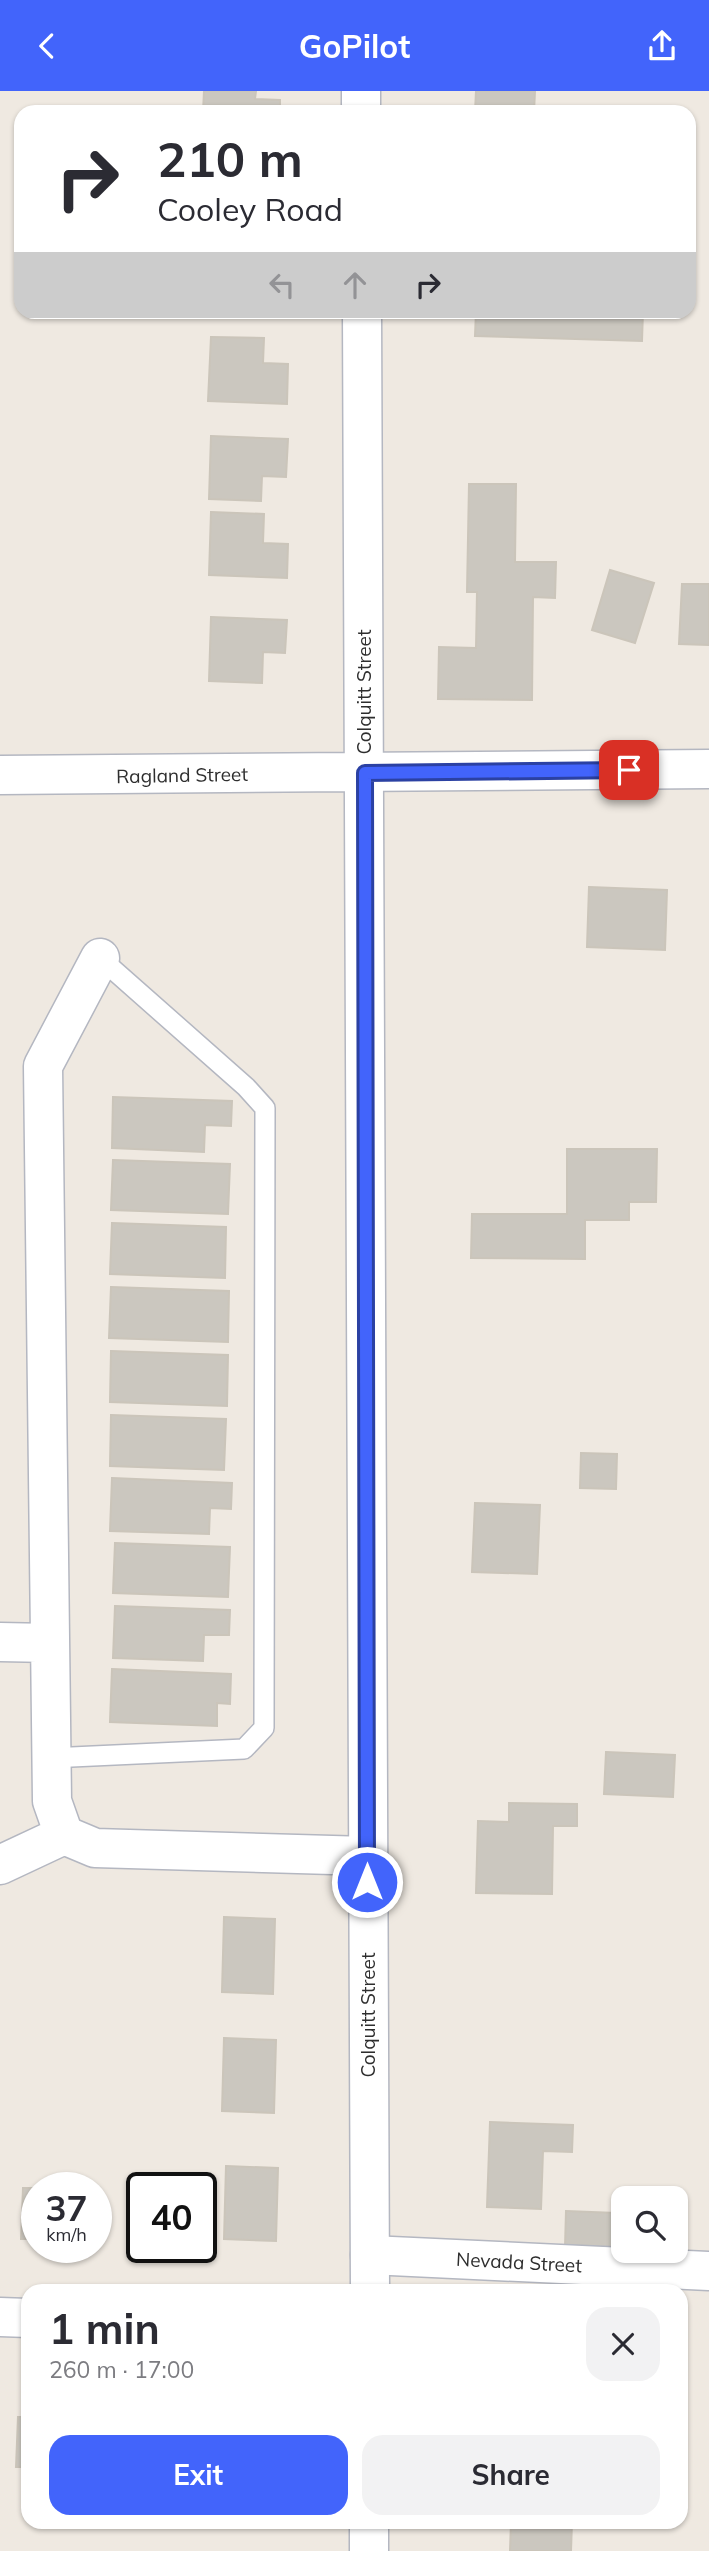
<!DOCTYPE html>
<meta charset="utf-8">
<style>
:root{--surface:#fff;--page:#f2f2f3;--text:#2b2b33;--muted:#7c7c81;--accent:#4264fb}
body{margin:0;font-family:Mulish,sans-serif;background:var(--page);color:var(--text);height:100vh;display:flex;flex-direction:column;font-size:26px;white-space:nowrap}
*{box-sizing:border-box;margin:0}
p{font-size:23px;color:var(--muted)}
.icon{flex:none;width:38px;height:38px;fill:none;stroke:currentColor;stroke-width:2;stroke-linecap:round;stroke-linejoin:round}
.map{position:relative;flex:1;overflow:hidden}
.panel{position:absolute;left:21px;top:2193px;width:667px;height:245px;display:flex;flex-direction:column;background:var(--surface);border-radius:21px;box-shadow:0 2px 5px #0004}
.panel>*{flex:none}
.hud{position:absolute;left:14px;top:14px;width:682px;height:214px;border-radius:21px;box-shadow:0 2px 5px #0004;background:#fff;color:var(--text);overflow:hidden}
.controls{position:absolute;left:611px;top:2095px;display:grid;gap:14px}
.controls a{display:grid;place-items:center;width:77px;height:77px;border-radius:14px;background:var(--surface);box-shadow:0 2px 5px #0004;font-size:35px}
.speed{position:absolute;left:21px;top:2081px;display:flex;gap:14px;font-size:35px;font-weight:700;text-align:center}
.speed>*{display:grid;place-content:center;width:91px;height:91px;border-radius:50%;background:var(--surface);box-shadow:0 2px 5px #0004;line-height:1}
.speed small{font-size:18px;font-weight:400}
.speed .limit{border:4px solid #111;border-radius:10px;background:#fff;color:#111}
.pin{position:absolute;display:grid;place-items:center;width:60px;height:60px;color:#fff;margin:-30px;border-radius:14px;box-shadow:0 4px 10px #0006}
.me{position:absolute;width:77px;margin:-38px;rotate:0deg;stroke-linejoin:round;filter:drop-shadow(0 0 5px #0008)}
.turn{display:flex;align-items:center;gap:24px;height:147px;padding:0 28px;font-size:32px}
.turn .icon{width:91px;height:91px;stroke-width:2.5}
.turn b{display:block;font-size:49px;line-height:60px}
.lanes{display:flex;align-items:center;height:66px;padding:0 28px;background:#0003;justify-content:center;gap:35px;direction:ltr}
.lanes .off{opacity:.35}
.round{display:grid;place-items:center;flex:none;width:74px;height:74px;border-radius:21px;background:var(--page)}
.head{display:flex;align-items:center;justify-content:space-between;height:119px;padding:0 28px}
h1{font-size:42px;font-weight:700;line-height:52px}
.action{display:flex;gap:14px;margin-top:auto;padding:14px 28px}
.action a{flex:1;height:80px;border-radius:21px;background:var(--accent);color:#fff;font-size:28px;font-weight:700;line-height:80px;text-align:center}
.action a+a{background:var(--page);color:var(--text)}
header{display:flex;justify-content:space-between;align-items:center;height:91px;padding:0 28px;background:var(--accent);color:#fff;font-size:32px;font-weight:700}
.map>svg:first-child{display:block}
.building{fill:#cbc7bf;stroke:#cbc5ba;stroke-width:2}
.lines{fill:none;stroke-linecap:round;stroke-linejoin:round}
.lane-casing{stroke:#b4b7c1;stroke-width:22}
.street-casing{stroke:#b4b7c1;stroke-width:41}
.secondary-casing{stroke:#b4b7c1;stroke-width:41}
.lane{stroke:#fff;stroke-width:19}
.street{stroke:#fff;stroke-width:38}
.secondary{stroke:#fff;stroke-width:38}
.route-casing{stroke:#2b41a3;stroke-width:18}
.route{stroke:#4264fb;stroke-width:12}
.labels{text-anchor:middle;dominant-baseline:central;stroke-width:5;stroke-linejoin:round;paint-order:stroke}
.street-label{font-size:19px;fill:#2e2e2e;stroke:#fff}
</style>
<header><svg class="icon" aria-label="back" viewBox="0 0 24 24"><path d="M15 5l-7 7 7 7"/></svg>GoPilot<svg class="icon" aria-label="share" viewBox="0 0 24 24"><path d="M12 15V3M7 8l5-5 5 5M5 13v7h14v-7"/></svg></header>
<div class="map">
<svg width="709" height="2460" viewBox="0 0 709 2460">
<rect width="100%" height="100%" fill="#efe9e1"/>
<path class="building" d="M 204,0 L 256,0 L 255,8 L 280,9 L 280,21 L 203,21 Z
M 476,0 L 535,0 L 534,21 L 475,21 Z
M 476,220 L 643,220 L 642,250 L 475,245 Z
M 211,246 L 264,247 L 263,272 L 288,273 L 287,313 L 208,310 Z
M 211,345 L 288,348 L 286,386 L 262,385 L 261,410 L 209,408 Z
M 469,393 L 516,393 L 515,471 L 556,471 L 555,507 L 533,506 L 532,609 L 438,608 L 439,556 L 476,557 L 477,501 L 467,501 Z
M 211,421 L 264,423 L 263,452 L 288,453 L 287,487 L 209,484 Z
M 610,479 L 654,492 L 635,552 L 592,539 Z
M 682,493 L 709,493 L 709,554 L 679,553 Z
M 211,526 L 287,529 L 285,562 L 263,561 L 262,592 L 209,590 Z
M 589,796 L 667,799 L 665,859 L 587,856 Z
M 113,1006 L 232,1010 L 231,1035 L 205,1034 L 204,1061 L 112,1057 Z
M 567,1058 L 657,1058 L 656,1111 L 629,1111 L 629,1129 L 585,1129 L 585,1168 L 471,1167 L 472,1123 L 567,1123 Z
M 113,1069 L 230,1073 L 228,1123 L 111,1119 Z
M 112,1132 L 226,1136 L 225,1187 L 110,1183 Z
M 111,1196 L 229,1200 L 228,1251 L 109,1247 Z
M 111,1260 L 228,1264 L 227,1315 L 110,1311 Z
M 111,1324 L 226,1328 L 224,1379 L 110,1375 Z
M 581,1362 L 617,1363 L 616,1398 L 580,1397 Z
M 112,1387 L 232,1392 L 231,1418 L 210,1417 L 209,1443 L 110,1440 Z
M 475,1412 L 540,1414 L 537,1483 L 472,1481 Z
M 115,1452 L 230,1456 L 228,1506 L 113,1502 Z
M 115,1515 L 230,1519 L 229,1544 L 204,1544 L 203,1570 L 113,1567 Z
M 112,1578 L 231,1583 L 230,1613 L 217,1612 L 217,1635 L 110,1631 Z
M 606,1661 L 675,1664 L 673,1706 L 604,1703 Z
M 509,1712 L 577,1713 L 577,1735 L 553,1735 L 552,1803 L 476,1802 L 478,1730 L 509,1731 Z
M 224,1826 L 275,1828 L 273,1903 L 222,1901 Z
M 224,1947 L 276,1949 L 274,2022 L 222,2020 Z
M 490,2031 L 573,2034 L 572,2061 L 543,2060 L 541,2118 L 487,2116 Z
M 226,2075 L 278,2077 L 276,2150 L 224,2148 Z
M 23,2097 L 37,2097 L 37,2148 L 21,2148 Z
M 566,2120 L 616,2122 L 615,2158 L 565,2156 Z
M 18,2326 L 28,2326 L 28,2376 L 16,2376 Z
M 511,2431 L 572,2431 L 571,2460 L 510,2460 Z"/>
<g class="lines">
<g class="lane-casing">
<path id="lane" d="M 50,1667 L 244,1658 L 264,1637 L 265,1017 L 246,996 L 100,867"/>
</g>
<g class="street-casing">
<path id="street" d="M 100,867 L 43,975 L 52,1710 L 64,1744 L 95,1757 L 367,1765
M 0,1551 L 50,1552
M 0,1774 L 64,1744
M 370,2164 L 709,2180
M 0,2226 L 28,2227"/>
</g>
<g class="secondary-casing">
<path id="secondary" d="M 361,0 L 361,21
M 362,220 L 370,2200
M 0,684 L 709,678
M 369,2460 L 369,2431"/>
</g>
<use href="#lane" class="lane"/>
<use href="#street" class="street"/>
<use href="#secondary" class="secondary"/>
</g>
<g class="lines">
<g class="route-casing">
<path id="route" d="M 367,1791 L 365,682 L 629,679"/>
</g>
<use href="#route" class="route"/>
</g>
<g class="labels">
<g class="street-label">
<text transform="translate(364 601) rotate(-90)">Colquitt Street</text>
<text transform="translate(182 684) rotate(-1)">Ragland Street</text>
<text transform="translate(368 1924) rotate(-90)">Colquitt Street</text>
<text transform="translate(519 2171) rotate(3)">Nevada Street</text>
</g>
</g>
</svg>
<div class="controls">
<a><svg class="icon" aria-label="search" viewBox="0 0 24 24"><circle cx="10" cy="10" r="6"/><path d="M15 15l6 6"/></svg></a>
</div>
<div class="speed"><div>37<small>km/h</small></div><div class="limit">40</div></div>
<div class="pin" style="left:629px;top:679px;background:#d93025"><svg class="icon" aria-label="arrive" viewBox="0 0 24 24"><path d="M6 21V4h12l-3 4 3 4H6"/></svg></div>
<svg class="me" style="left:367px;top:1791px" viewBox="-20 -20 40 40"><circle r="17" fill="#4264fb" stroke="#fff" stroke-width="3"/><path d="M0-11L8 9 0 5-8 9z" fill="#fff"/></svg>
<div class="hud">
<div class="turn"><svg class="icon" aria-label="right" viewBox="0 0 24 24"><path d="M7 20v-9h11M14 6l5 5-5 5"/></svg><div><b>210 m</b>Cooley Road</div></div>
<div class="lanes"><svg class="icon off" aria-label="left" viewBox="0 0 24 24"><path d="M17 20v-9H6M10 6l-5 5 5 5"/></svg><svg class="icon off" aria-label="ahead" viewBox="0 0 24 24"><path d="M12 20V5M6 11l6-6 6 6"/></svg><svg class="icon" aria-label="right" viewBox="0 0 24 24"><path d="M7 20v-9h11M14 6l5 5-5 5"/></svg></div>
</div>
<section class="panel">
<div class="head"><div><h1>1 min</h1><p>260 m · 17:00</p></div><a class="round"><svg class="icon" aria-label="close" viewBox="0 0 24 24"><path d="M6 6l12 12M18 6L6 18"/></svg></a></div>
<div class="action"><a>Exit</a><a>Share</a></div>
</section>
</div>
